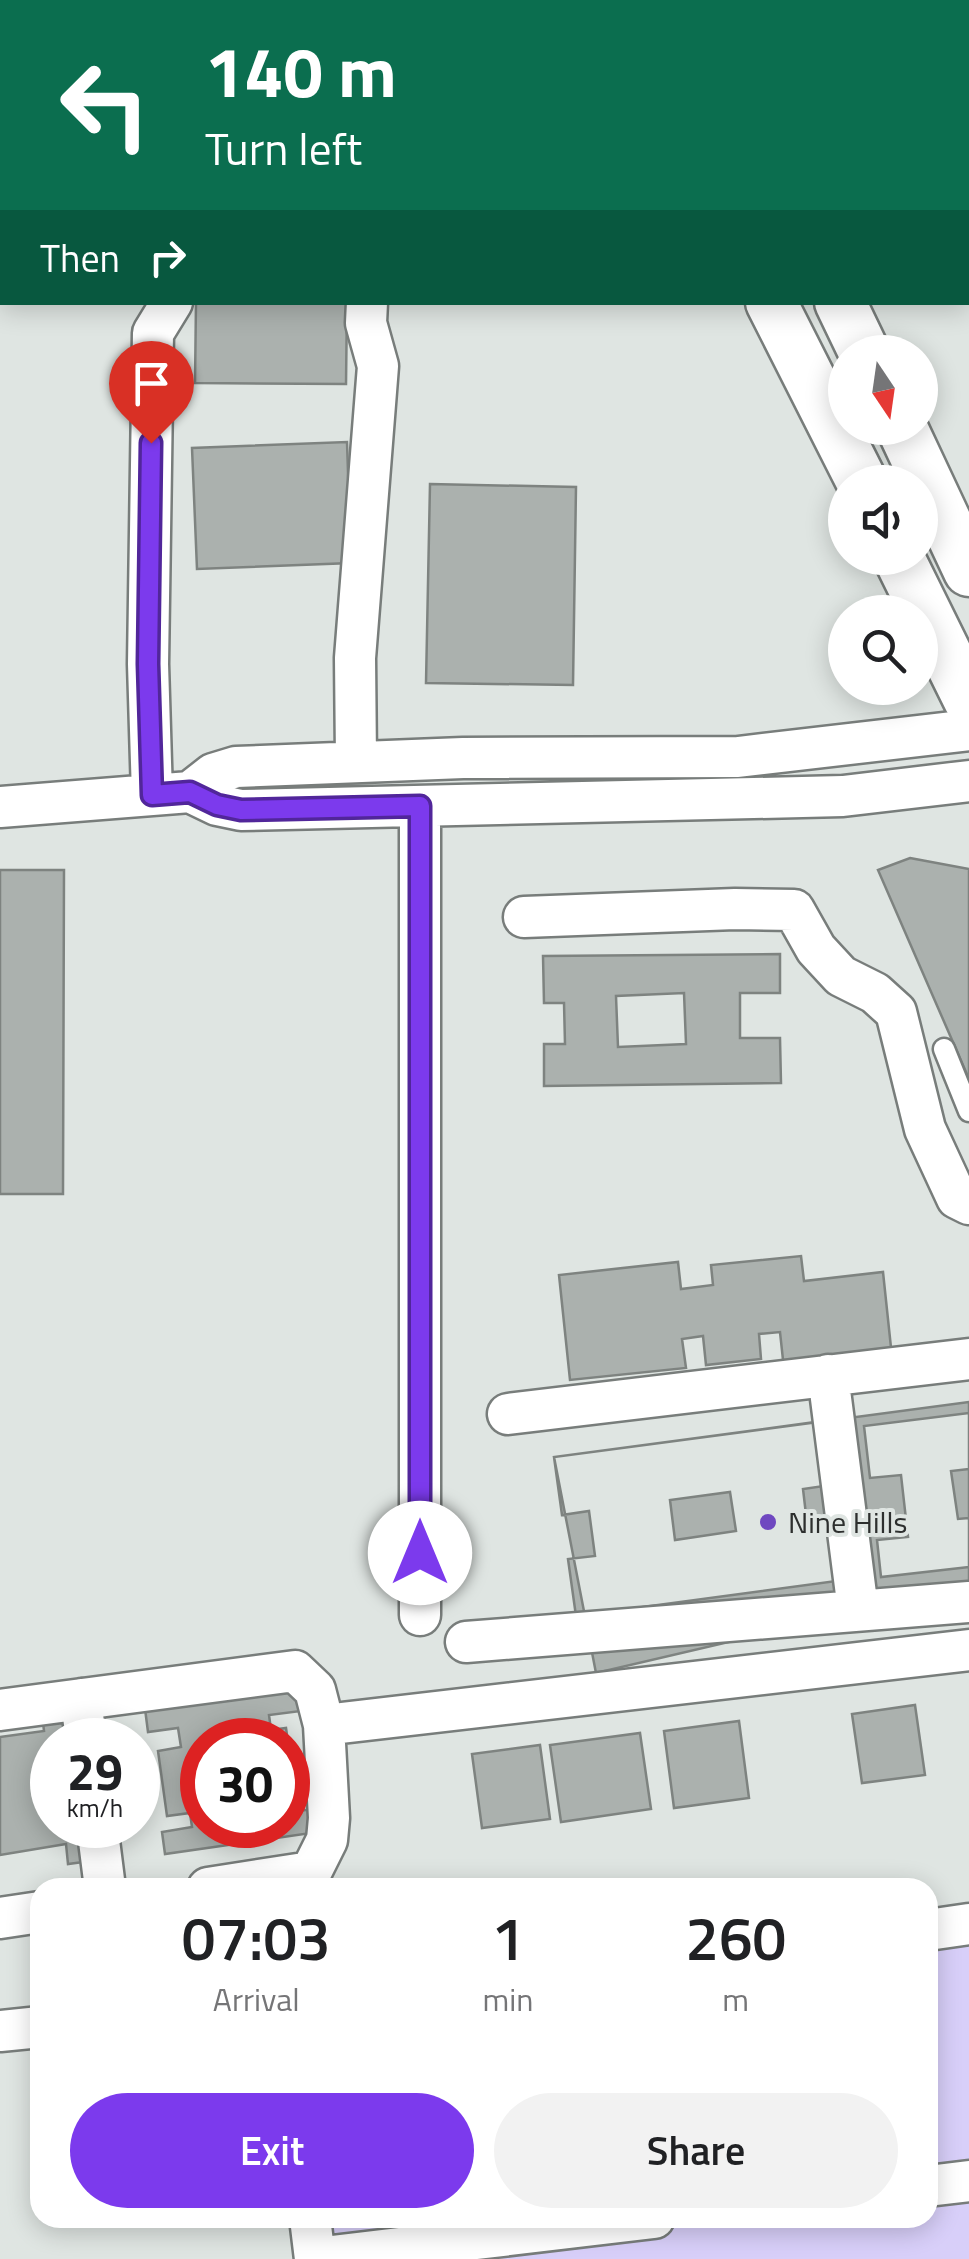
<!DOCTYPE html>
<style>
:root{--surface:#fff;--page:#f2f2f2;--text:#202124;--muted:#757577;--accent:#7c3aed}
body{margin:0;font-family:"Titillium Web",sans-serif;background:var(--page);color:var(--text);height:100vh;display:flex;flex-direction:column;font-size:38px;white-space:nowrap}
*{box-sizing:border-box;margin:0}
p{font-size:32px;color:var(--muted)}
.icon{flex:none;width:55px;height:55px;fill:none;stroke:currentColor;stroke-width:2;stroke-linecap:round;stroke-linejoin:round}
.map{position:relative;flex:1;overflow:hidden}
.drawer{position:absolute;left:30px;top:1878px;width:908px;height:350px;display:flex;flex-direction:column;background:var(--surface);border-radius:30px;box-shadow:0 5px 25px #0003}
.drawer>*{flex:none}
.banner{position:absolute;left:0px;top:0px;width:970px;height:305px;box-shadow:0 5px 25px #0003;background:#0b6e4f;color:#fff;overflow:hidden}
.needle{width:65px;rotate:167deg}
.buttons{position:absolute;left:828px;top:335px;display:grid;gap:20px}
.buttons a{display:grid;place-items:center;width:110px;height:110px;border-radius:50%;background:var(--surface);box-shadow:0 5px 25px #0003;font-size:50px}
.speed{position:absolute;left:30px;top:1718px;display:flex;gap:20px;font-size:50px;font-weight:700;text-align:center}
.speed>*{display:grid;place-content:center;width:130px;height:130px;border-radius:50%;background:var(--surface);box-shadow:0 5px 25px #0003;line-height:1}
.speed small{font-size:25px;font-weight:400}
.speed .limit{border:15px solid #d22;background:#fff;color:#111}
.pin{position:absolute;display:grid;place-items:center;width:85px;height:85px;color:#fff;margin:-102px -42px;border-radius:50% 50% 50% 0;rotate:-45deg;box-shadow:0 0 10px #0007}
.pin .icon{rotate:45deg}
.me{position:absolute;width:110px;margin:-55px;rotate:0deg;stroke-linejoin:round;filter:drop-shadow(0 0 8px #0008)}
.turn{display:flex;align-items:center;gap:35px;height:210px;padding:0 40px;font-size:45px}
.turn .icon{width:130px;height:130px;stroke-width:2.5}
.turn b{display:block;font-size:70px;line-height:85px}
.then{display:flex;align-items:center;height:95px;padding:0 40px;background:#0003;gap:20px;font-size:38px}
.eta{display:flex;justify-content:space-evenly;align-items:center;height:170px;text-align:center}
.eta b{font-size:60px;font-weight:600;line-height:70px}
.cta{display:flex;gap:20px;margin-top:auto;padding:20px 40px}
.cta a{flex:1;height:115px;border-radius:60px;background:var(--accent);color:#fff;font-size:40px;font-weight:600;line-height:115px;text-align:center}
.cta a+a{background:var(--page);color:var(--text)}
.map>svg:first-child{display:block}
.green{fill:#d8cff9}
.building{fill:#abb1ae;stroke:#7e8380;stroke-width:2.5;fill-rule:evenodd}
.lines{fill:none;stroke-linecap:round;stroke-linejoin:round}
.service-casing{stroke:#787d7b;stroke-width:25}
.minor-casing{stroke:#787d7b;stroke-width:45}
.tertiary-casing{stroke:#787d7b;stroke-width:55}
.service{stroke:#fff;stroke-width:20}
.minor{stroke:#fff;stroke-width:40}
.tertiary{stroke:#fff;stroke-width:50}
.route-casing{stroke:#51269a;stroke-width:25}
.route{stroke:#7c3aed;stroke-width:18}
.poi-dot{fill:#6f48c0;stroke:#dfe5e2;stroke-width:4}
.labels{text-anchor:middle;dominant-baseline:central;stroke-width:8;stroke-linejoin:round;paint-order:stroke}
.poi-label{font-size:30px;fill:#2d2f2e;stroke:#dfe5e2;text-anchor:start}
</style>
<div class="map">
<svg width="969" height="2259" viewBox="0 0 969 2259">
<rect width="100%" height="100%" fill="#dfe5e2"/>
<path class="green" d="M 969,1910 L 969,2259 L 332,2259 L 328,2218 L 928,2218 L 928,1915 Z"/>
<path class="building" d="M 0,0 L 346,0 L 346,2 L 2,2 L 0,65 Z
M 909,0 L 969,0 L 969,99 L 968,2 L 906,2 Z
M 196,302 L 347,302 L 346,384 L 195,383 Z
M 347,442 L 351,563 L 197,569 L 192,448 Z
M 430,484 L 576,487 L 573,685 L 426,683 Z
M 910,858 L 969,869 L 969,1079 L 878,870 Z
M 0,870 L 64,870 L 63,1194 L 0,1194 Z
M 780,954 L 780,993 L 740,993 L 740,1038 L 780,1038 L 781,1083 L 544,1086 L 544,1044 L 565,1044 L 564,1003 L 544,1003 L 543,956 ZM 684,993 L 686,1044 L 618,1047 L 616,996 Z
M 801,1256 L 804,1281 L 883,1272 L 892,1357 L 784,1369 L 780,1332 L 759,1334 L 761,1359 L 706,1365 L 703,1336 L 682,1339 L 686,1368 L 570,1380 L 559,1275 L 678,1262 L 681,1289 L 713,1285 L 711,1265 Z
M 969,1402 L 969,1586 L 596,1673 L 554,1457 Z
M 969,1413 L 969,1469 L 951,1471 L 958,1519 L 969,1518 L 969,1567 L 881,1577 L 877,1540 L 908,1537 L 901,1475 L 870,1478 L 864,1426 Z
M 823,1421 L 831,1485 L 803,1489 L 807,1523 L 836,1519 L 844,1580 L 576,1616 L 568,1559 L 595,1556 L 589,1511 L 562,1515 L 554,1457 ZM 730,1492 L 736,1531 L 675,1540 L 670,1500 Z
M 296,1679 L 301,1711 L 269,1715 L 271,1730 L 286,1728 L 296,1799 L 288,1800 L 288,1740 L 202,1740 L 202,1825 L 288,1825 L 288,1812 L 315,1809 L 318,1832 L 165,1854 L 162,1832 L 192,1827 L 190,1813 L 167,1816 L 158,1751 L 181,1747 L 178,1728 L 148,1732 L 144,1701 Z
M 915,1705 L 925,1775 L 862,1783 L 852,1714 Z
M 65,1710 L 69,1740 L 52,1740 L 52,1770 L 46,1771 L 50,1821 L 52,1825 L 86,1825 L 91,1861 L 68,1864 L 66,1844 L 0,1855 L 0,1737 L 44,1731 L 42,1714 Z
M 739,1721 L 749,1798 L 674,1808 L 664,1731 Z
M 640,1733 L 651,1809 L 561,1822 L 550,1745 Z
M 540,1745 L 550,1819 L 482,1828 L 472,1754 Z"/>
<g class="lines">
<g class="service-casing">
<path id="service" d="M 885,2 L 885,0
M 944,1049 L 969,1111"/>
</g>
<g class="minor-casing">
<path id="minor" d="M 356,761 L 355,658 L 378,366 L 366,323 L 367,302
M 190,792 L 213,774 L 236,767 L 463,758 L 738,757 L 969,730
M 152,795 L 148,664 L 153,333 L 172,302
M 420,806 L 420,1615
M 0,807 L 190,792 L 217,805 L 241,810 L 843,796 L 969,781
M 524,917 L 735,909 L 794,910 L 816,949 L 841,976 L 875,993 L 896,1012 L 925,1129 L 957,1198 L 969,1204
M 828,1375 L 858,1610
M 508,1414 L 969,1359
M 466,1642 L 969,1602
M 81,1699 L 86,1740
M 0,1710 L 295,1671 L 315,1690 L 324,1725
M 97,1825 L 105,1888
M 208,1888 L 311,1872 L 327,1840 L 329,1818 L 324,1725 L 969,1650
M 0,1918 L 40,1912
M 928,1930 L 969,1924
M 0,2031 L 40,2027
M 928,2186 L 969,2181
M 310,2218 L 315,2259
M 315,2258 L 654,2218"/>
</g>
<g class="tertiary-casing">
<path id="tertiary" d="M 624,0 L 625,2
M 683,0 L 684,2
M 771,302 L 862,482
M 840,302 L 864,352
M 902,428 L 969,571
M 899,558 L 969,700"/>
</g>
<use href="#service" class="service"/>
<use href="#minor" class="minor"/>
<use href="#tertiary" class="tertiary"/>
</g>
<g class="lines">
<g class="route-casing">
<path id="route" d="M 151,443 L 148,664 L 152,795 L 190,792 L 217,805 L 241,810 L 420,806 L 420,1553"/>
</g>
<use href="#route" class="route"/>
</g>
<circle class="poi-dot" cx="768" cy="1522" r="10"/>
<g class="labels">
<g class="poi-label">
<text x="788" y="1522">Nine Hills</text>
</g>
</g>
</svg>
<div class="buttons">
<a><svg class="needle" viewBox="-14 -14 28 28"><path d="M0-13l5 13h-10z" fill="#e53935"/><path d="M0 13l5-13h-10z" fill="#757577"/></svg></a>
<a><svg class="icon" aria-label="sound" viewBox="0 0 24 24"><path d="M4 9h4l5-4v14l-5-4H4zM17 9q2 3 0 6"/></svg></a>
<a><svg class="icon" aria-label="search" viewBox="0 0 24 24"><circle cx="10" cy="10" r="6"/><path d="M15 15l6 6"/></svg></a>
</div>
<div class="speed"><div>29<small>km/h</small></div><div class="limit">30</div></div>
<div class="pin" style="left:151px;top:443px;background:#d93025"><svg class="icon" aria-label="arrive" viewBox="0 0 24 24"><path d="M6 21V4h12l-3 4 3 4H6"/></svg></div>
<svg class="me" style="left:420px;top:1553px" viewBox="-20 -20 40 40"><circle r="19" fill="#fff"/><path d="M0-13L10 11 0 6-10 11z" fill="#7c3aed"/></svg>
<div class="banner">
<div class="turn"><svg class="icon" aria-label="left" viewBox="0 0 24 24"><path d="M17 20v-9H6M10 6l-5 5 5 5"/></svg><div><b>140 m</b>Turn left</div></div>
<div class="then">Then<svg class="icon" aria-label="right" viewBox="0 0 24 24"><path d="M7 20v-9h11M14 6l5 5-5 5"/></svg></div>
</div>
<section class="drawer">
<div class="eta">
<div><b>07:03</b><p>Arrival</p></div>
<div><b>1</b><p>min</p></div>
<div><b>260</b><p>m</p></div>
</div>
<div class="cta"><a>Exit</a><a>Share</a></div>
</section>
</div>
